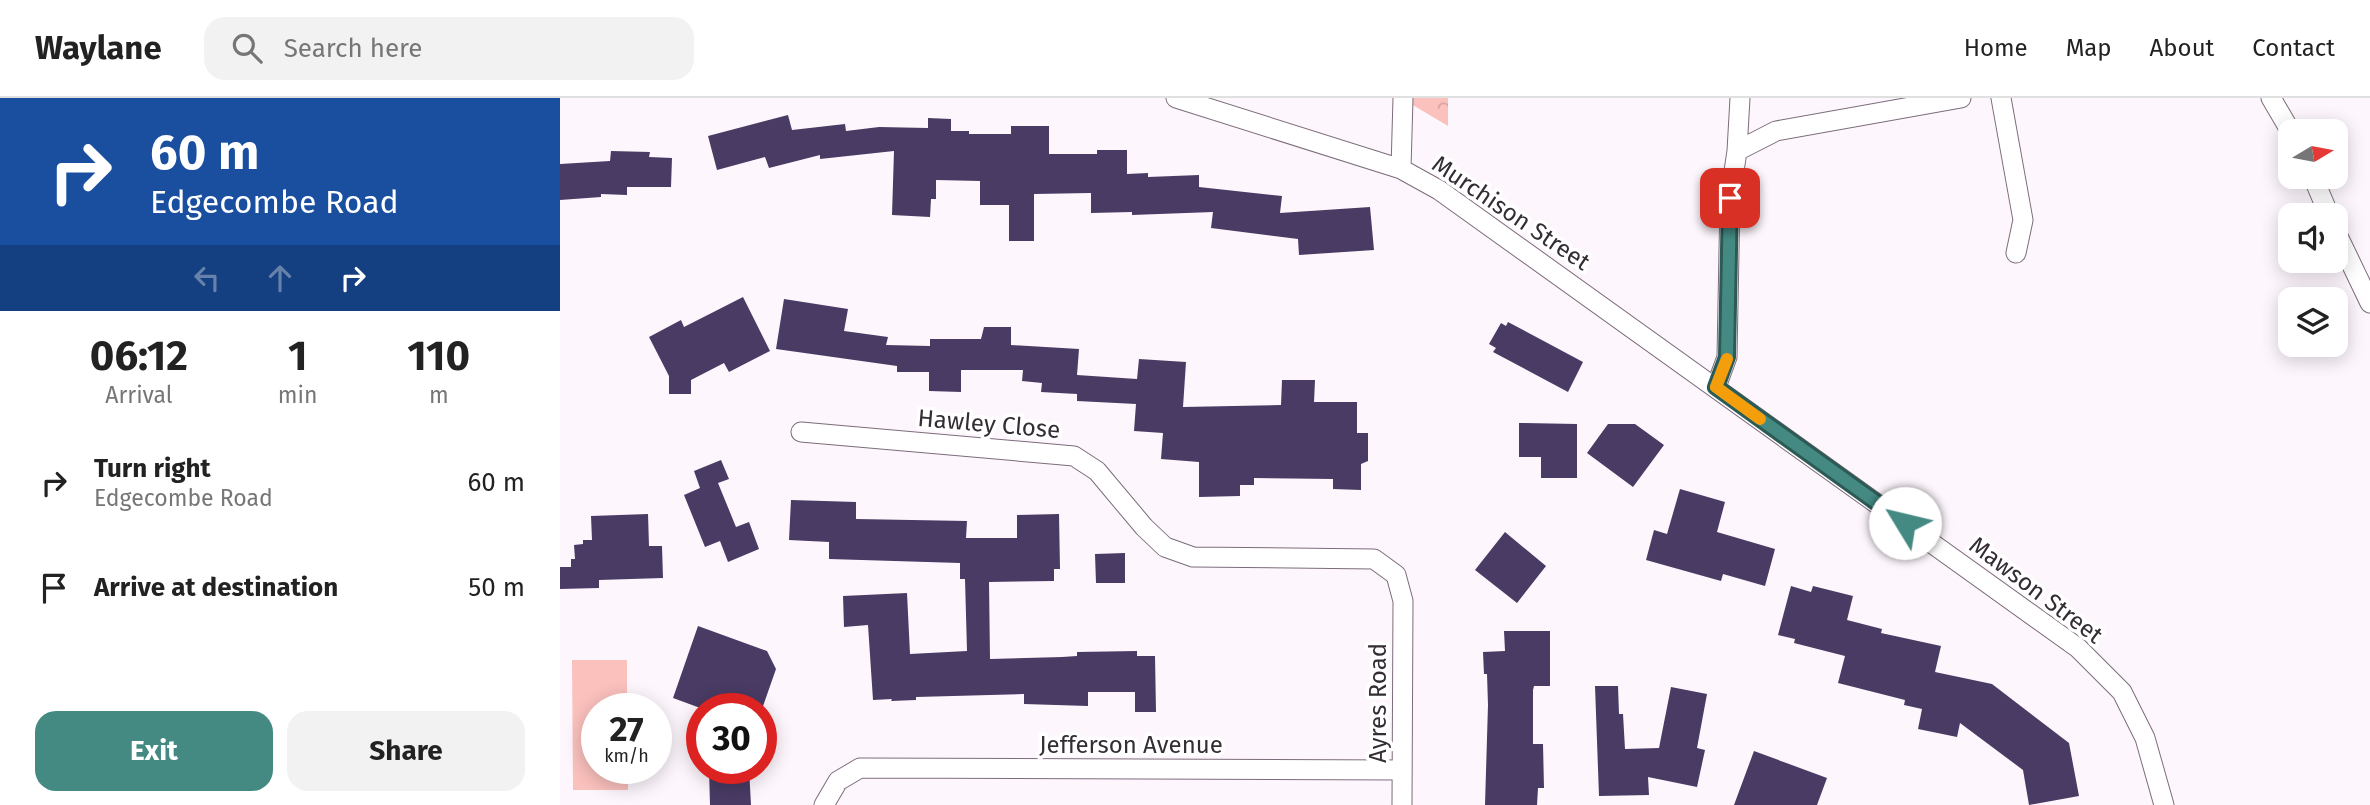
<!DOCTYPE html>
<style>
:root{--surface:#fff;--page:#f2f2f2;--text:#222;--muted:#767676;--line:#e0e0e0;--accent:#448a83}
body{margin:0;font-family:"Fira Sans",sans-serif;background:var(--page);color:var(--text);height:100vh;display:flex;flex-direction:column;font-size:26px;white-space:nowrap}
*{box-sizing:border-box;margin:0}
p{font-size:23px;color:var(--muted)}
.icon{flex:none;width:38px;height:38px;fill:none;stroke:currentColor;stroke-width:2;stroke-linecap:round;stroke-linejoin:round}
.map{position:relative;flex:1;overflow:hidden}
.sheet{display:flex;flex-direction:column;background:var(--surface);width:560px}
.sheet>*{flex:none}
.banner{background:#1a4fa0;color:#fff;overflow:hidden}
.needle{width:46px;rotate:80deg}
.buttons{position:absolute;left:1718px;top:21px;display:grid;gap:14px}
.buttons a{display:grid;place-items:center;width:70px;height:70px;border-radius:14px;background:var(--surface);box-shadow:0 4px 18px #0003;font-size:35px}
.speed{position:absolute;left:21px;top:595px;display:flex;gap:14px;font-size:35px;font-weight:700;text-align:center}
.speed>*{display:grid;place-content:center;width:91px;height:91px;border-radius:50%;background:var(--surface);box-shadow:0 4px 18px #0003;line-height:1}
.speed small{font-size:18px;font-weight:400}
.speed .limit{border:10px solid #d22;background:#fff;color:#111}
.pin{position:absolute;display:grid;place-items:center;width:60px;height:60px;color:#fff;margin:-30px;border-radius:14px;box-shadow:0 4px 10px #0006}
.me{position:absolute;width:77px;margin:-38px;rotate:306deg;stroke-linejoin:round;filter:drop-shadow(0 0 5px #0008)}
.turn{display:flex;align-items:center;gap:24px;height:147px;padding:0 35px;font-size:32px}
.turn .icon{width:91px;height:91px;stroke-width:2.5}
.turn b{display:block;font-size:49px;line-height:60px}
.lanes{display:flex;align-items:center;height:66px;padding:0 35px;background:#0003;justify-content:center;gap:35px;direction:ltr}
.lanes .off{opacity:.35}
.eta{display:flex;justify-content:space-evenly;align-items:center;height:119px;text-align:center}
.eta b{font-size:42px;font-weight:700;line-height:49px}
.primary-button{display:flex;gap:14px;margin-top:auto;padding:14px 35px}
.primary-button a{flex:1;height:80px;border-radius:21px;background:var(--accent);color:#fff;font-size:28px;font-weight:700;line-height:80px;text-align:center}
.primary-button a+a{background:var(--page);color:var(--text)}
ul{padding:0;list-style:none}
li{display:flex;align-items:center;gap:21px;height:105px;padding:0 35px}
li div{flex:1}
li b{display:block;font-size:26px}
li em{font-style:normal}
header{display:flex;align-items:center;gap:42px;box-sizing:border-box;height:98px;padding:0 35px;background:var(--surface);border-bottom:2px solid var(--line)}
header strong{font-size:33px}
nav{display:flex;gap:38px;margin-inline-start:auto;font-size:24px}
.search{width:490px;height:63px;background:var(--page);display:flex;align-items:center;gap:18px;box-sizing:border-box;padding:0 24px;border-radius:21px;color:var(--muted);font-size:26px}
main{display:flex;flex:1;min-height:0}
.map>svg:first-child{display:block}
.forest{fill:url(#forest-crowns)}
.pitch{fill:#fac1bd}
.building{fill:#493b64}
.lines{fill:none;stroke-linecap:round;stroke-linejoin:round}
.minor-casing{stroke:#7c6c7b;stroke-width:21}
.minor{stroke:#fff;stroke-width:19}
.route-casing{stroke:#2c5a55;stroke-width:18}
.route{stroke:#448a83;stroke-width:12}
.slow{stroke:#f59e0b;stroke-width:12}
.labels{text-anchor:middle;dominant-baseline:central;stroke-width:7;stroke-linejoin:round;paint-order:stroke}
.street-label{font-size:24px;fill:#342d33;stroke:#fff}
</style>
<header>
<strong>Waylane</strong>
<div class="search"><svg class="icon" aria-label="search" viewBox="0 0 24 24"><circle cx="10" cy="10" r="6"/><path d="M15 15l6 6"/></svg>Search here</div>
<nav><a>Home</a><a>Map</a><a>About</a><a>Contact</a></nav>
</header>
<main>
<section class="sheet">
<div class="banner">
<div class="turn"><svg class="icon" aria-label="right" viewBox="0 0 24 24"><path d="M7 20v-9h11M14 6l5 5-5 5"/></svg><div><b>60 m</b>Edgecombe Road</div></div>
<div class="lanes"><svg class="icon off" aria-label="left" viewBox="0 0 24 24"><path d="M17 20v-9H6M10 6l-5 5 5 5"/></svg><svg class="icon off" aria-label="ahead" viewBox="0 0 24 24"><path d="M12 20V5M6 11l6-6 6 6"/></svg><svg class="icon" aria-label="right" viewBox="0 0 24 24"><path d="M7 20v-9h11M14 6l5 5-5 5"/></svg></div>
</div>
<div class="eta">
<div><b>06:12</b><p>Arrival</p></div>
<div><b>1</b><p>min</p></div>
<div><b>110</b><p>m</p></div>
</div>
<ul>
<li><svg class="icon" aria-label="right" viewBox="0 0 24 24"><path d="M7 20v-9h11M14 6l5 5-5 5"/></svg><div><b>Turn right</b><p>Edgecombe Road</p></div><em>60 m</em></li>
<li><svg class="icon" aria-label="arrive" viewBox="0 0 24 24"><path d="M6 21V4h12l-3 4 3 4H6"/></svg><div><b>Arrive at destination</b></div><em>50 m</em></li>
</ul>
<div class="primary-button"><a>Exit</a><a>Share</a></div>
</section>
<div class="map">
<svg width="1810" height="707" viewBox="0 0 1810 707">
<defs>
<pattern id="forest-crowns" width="20" height="18" patternUnits="userSpaceOnUse" patternTransform="scale(1.75)"><rect width="20" height="18" fill="#fac1bd"/><path d="M2 6a3 3 0 1 1 6 0M12 15a3 3 0 1 1 6 0" fill="none" stroke="#d7a6a3"/></pattern>
</defs>
<rect width="100%" height="100%" fill="#fef6fd"/>
<path class="forest" d="M 841,0 L 888,0 L 888,28 Z"/>
<path class="pitch" d="M 12,562 L 67,562 L 67,611 L 37,611 L 37,670 L 68,670 L 68,692 L 13,692 Z"/>
<path class="building" d="M 228,17 L 232,32 L 285,26 L 286,33 L 319,29 L 368,30 L 368,20 L 391,21 L 391,33 L 409,33 L 409,36 L 451,36 L 451,28 L 489,28 L 489,56 L 537,56 L 537,52 L 567,52 L 567,76 L 588,75 L 588,79 L 639,77 L 639,89 L 722,98 L 720,115 L 810,109 L 814,152 L 739,157 L 738,141 L 651,130 L 653,114 L 572,117 L 572,114 L 531,115 L 531,95 L 474,96 L 474,143 L 449,143 L 449,107 L 420,107 L 420,83 L 376,82 L 376,101 L 371,101 L 370,119 L 332,117 L 334,53 L 260,61 L 260,57 L 209,70 L 205,59 L 157,72 L 148,38 Z
M 51,53 L 90,54 L 89,59 L 112,60 L 111,89 L 67,89 L 67,97 L 41,96 L 41,99 L 0,102 L 0,66 L 50,63 Z
M 183,199 L 210,253 L 169,274 L 164,265 L 131,282 L 131,296 L 109,296 L 109,278 L 89,239 L 121,222 L 124,229 Z
M 224,201 L 288,211 L 284,233 L 328,239 L 326,247 L 370,248 L 370,241 L 421,241 L 424,229 L 451,229 L 451,247 L 519,251 L 517,277 L 577,281 L 579,261 L 626,264 L 623,309 L 721,307 L 722,282 L 755,282 L 754,304 L 797,304 L 797,335 L 808,335 L 808,363 L 801,366 L 801,392 L 773,391 L 773,381 L 694,380 L 694,387 L 680,387 L 680,398 L 639,399 L 639,364 L 601,361 L 603,335 L 574,333 L 576,306 L 517,303 L 517,296 L 481,294 L 482,285 L 462,283 L 463,272 L 401,272 L 401,294 L 369,293 L 369,274 L 337,274 L 337,268 L 216,251 Z
M 948,224 L 1023,264 L 1008,294 L 933,254 L 936,250 L 929,246 L 941,225 L 946,228 Z
M 959,325 L 1017,326 L 1017,380 L 981,380 L 981,359 L 959,359 Z
M 1048,326 L 1075,326 L 1104,347 L 1073,389 L 1027,355 Z
M 161,362 L 169,381 L 158,385 L 176,429 L 189,424 L 199,451 L 168,464 L 160,443 L 145,449 L 124,397 L 140,390 L 134,373 Z
M 1120,391 L 1165,404 L 1157,434 L 1215,451 L 1205,488 L 1163,476 L 1161,483 L 1086,462 L 1094,432 L 1107,436 Z
M 231,402 L 296,404 L 296,421 L 407,423 L 406,440 L 457,440 L 457,417 L 499,416 L 500,471 L 494,471 L 494,483 L 429,484 L 430,561 L 502,559 L 517,558 L 517,554 L 577,553 L 577,558 L 595,558 L 596,614 L 575,614 L 575,594 L 528,594 L 528,608 L 464,606 L 464,596 L 356,599 L 356,602 L 331,603 L 332,601 L 313,602 L 308,527 L 284,529 L 283,498 L 347,495 L 350,556 L 407,553 L 405,481 L 400,481 L 400,465 L 269,461 L 269,444 L 229,442 Z
M 88,416 L 89,448 L 102,448 L 103,480 L 39,482 L 39,490 L 0,491 L 0,469 L 11,469 L 11,461 L 15,461 L 14,447 L 23,446 L 23,442 L 32,442 L 31,418 Z
M 945,434 L 986,468 L 957,505 L 915,472 Z
M 565,455 L 565,485 L 536,485 L 535,456 Z
M 1231,488 L 1251,494 L 1253,488 L 1293,498 L 1287,522 L 1322,531 L 1321,535 L 1381,548 L 1375,574 L 1432,586 L 1509,645 L 1519,698 L 1469,707 L 1463,672 L 1400,625 L 1397,639 L 1358,631 L 1362,611 L 1344,607 L 1345,602 L 1278,585 L 1285,558 L 1234,545 L 1235,541 L 1218,537 Z
M 138,528 L 207,553 L 216,571 L 202,611 L 143,611 L 113,600 Z
M 944,533 L 990,533 L 990,588 L 974,588 L 973,592 L 973,646 L 983,646 L 984,690 L 978,690 L 977,707 L 925,707 L 928,607 L 927,576 L 924,576 L 923,554 L 945,553 Z
M 1035,588 L 1058,588 L 1059,616 L 1063,616 L 1065,651 L 1099,650 L 1111,589 L 1147,596 L 1137,650 L 1145,652 L 1137,689 L 1088,679 L 1089,697 L 1039,698 Z
M 1194,653 L 1267,680 L 1257,707 L 1174,707 Z
M 149,670 L 189,670 L 191,707 L 150,707 Z"/>
<g class="lines">
<g class="minor-casing">
<path id="minor" d="M 616,0 L 841,71 L 879,92 L 1518,550 L 1562,594 L 1585,640 L 1604,707
M 1441,0 L 1463,122 L 1456,155
M 1711,0 L 1731,34
M 1177,53 L 1216,33 L 1401,0
M 841,71 L 843,0
M 1753,79 L 1769,117
M 1776,134 L 1810,205
M 1156,289 L 1167,259 L 1170,100 L 1177,53 L 1180,0
M 241,334 L 514,358 L 537,373 L 584,429 L 605,449 L 633,459 L 814,461 L 836,477 L 843,503 L 842,707
M 264,707 L 278,683 L 300,670 L 842,672"/>
</g>
<use href="#minor" class="minor"/>
</g>
<g class="lines">
<g class="route-casing">
<path id="route" d="M 1170,100 L 1167,259 L 1156,289 L 1345,425"/>
</g>
<use href="#route" class="route"/>
<path class="slow" d="M 1167,261 L 1156,289 L 1200,321"/>
</g>
<g class="labels">
<g class="street-label">
<text transform="translate(951 115) rotate(34)">Murchison Street</text>
<text transform="translate(429 326) rotate(5)">Hawley Close</text>
<text transform="translate(1476 492) rotate(37)">Mawson Street</text>
<text transform="translate(818 605) rotate(-90)">Ayres Road</text>
<text x="571" y="647">Jefferson Avenue</text>
</g>
</g>
</svg>
<div class="buttons">
<a><svg class="needle" viewBox="-14 -14 28 28"><path d="M0-13l5 13h-10z" fill="#e53935"/><path d="M0 13l5-13h-10z" fill="#767676"/></svg></a>
<a><svg class="icon" aria-label="sound" viewBox="0 0 24 24"><path d="M4 9h4l5-4v14l-5-4H4zM17 9q2 3 0 6"/></svg></a>
<a><svg class="icon" aria-label="layers" viewBox="0 0 24 24"><path d="M12 4l9 5-9 5-9-5zM3 14l9 5 9-5"/></svg></a>
</div>
<div class="speed"><div>27<small>km/h</small></div><div class="limit">30</div></div>
<div class="pin" style="left:1170px;top:100px;background:#d93025"><svg class="icon" aria-label="arrive" viewBox="0 0 24 24"><path d="M6 21V4h12l-3 4 3 4H6"/></svg></div>
<svg class="me" style="left:1345px;top:425px" viewBox="-20 -20 40 40"><circle r="19" fill="#fff"/><path d="M0-13L10 11 0 6-10 11z" fill="#448a83"/></svg>
</div>
</main>
